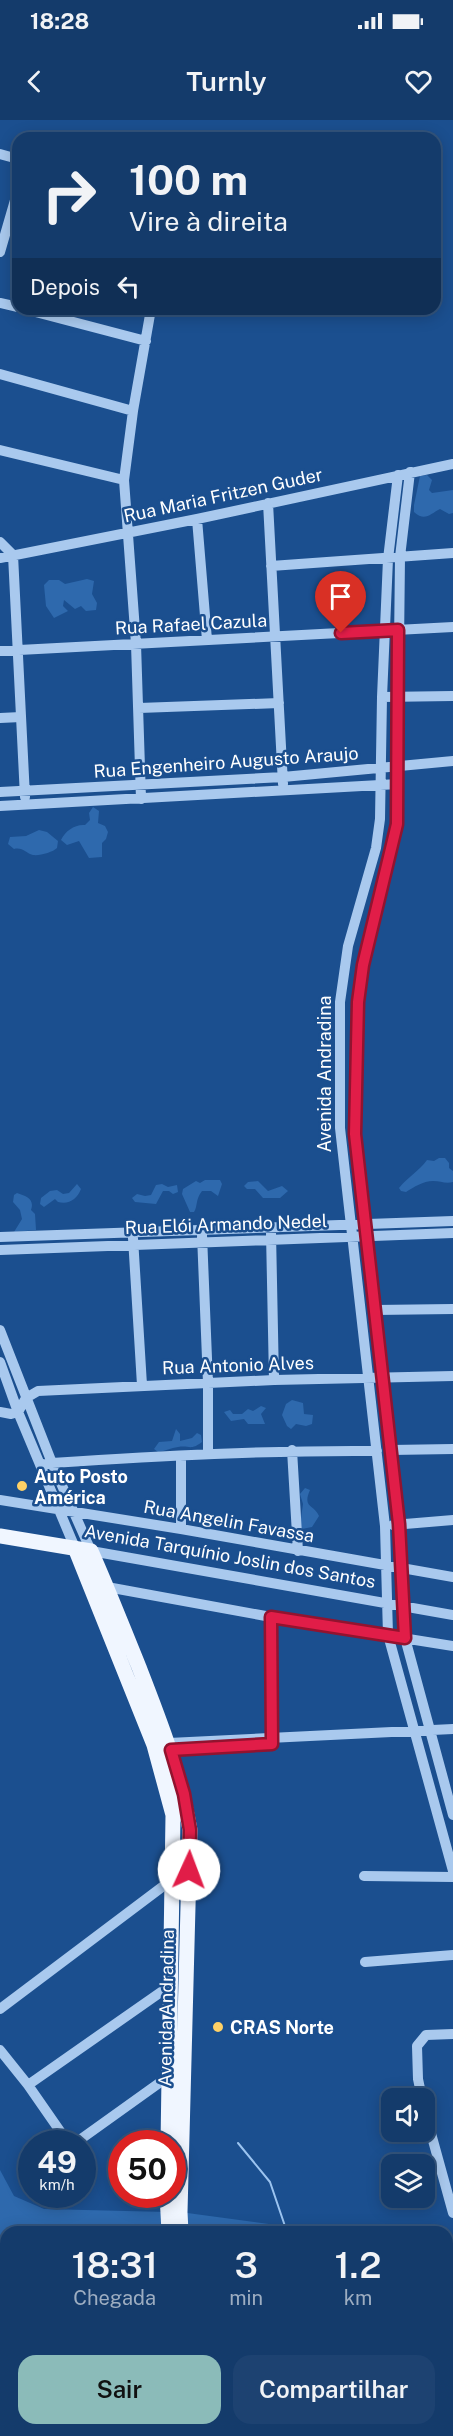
<!DOCTYPE html>
<html lang="pt">
<meta charset="utf-8">
<style>
:root{--surface:#143b6b;--page:#1d4271;--text:#f1f3f6;--muted:#9dadc1;--line:#33557e;--accent:#8bbbb9}
body{margin:0;font-family:"Public Sans",sans-serif;background:var(--page);color:var(--text);height:100vh;display:flex;flex-direction:column;font-size:22px;white-space:nowrap}
*{box-sizing:border-box;margin:0}
p{font-size:20px;color:var(--muted)}
.icon{flex:none;width:33px;height:33px;fill:none;stroke:currentColor;stroke-width:2;stroke-linecap:round;stroke-linejoin:round}
.map{position:relative;flex:1;overflow:hidden}
.panel{position:absolute;left:0px;top:2106px;width:453px;height:210px;display:flex;flex-direction:column;background:var(--surface);border-radius:18px 18px 0 0;box-shadow:0 3px 15px #0003,0 0 0 2px var(--line)}
.panel>*{flex:none}
.guide{position:absolute;left:12px;top:12px;width:429px;height:183px;border-radius:18px;box-shadow:0 3px 15px #0003,0 0 0 2px var(--line);background:#143b6b;color:var(--text);overflow:hidden}
.controls{position:absolute;left:381px;top:1968px;display:grid;gap:12px}
.controls a{display:grid;place-items:center;width:54px;height:54px;border-radius:12px;background:var(--surface);box-shadow:0 3px 15px #0003,0 0 0 2px var(--line);font-size:30px}
.speed{position:absolute;left:18px;top:2010px;display:flex;gap:12px;font-size:30px;font-weight:700;text-align:center}
.speed>*{display:grid;place-content:center;width:78px;height:78px;border-radius:50%;background:var(--surface);box-shadow:0 3px 15px #0003,0 0 0 2px var(--line);line-height:1}
.speed small{font-size:15px;font-weight:400}
.speed .limit{border:9px solid #d22;background:#fff;color:#111}
.pin{position:absolute;display:grid;place-items:center;width:51px;height:51px;color:#fff;margin:-62px -26px;border-radius:50% 50% 50% 0;rotate:-45deg;box-shadow:0 0 6px #0007}
.pin .icon{rotate:45deg}
.me{position:absolute;width:66px;margin:-33px;rotate:2deg;stroke-linejoin:round;filter:drop-shadow(0 0 4px #0008)}
.turn{display:flex;align-items:center;gap:21px;height:126px;padding:0 18px;font-size:27px}
.turn .icon{width:78px;height:78px;stroke-width:2.5}
.turn b{display:block;font-size:42px;line-height:51px}
.then{display:flex;align-items:center;height:57px;padding:0 18px;background:#0003;gap:12px;font-size:22px}
.eta{display:flex;justify-content:space-evenly;align-items:center;height:102px;text-align:center}
.eta b{font-size:36px;font-weight:600;line-height:42px}
.action{display:flex;gap:12px;margin-top:auto;padding:12px 18px}
.action a{flex:1;height:69px;border-radius:18px;background:var(--accent);color:#111;font-size:24px;font-weight:600;line-height:69px;text-align:center}
.action a+a{background:var(--page);color:var(--text)}
.status{display:flex;justify-content:space-between;align-items:center;height:42px;padding:0 30px;background:var(--surface);direction:ltr}
.status svg{height:16px;fill:currentColor}
header{display:flex;justify-content:space-between;align-items:center;height:78px;padding:0 18px;background:var(--surface);font-size:27px;font-weight:600}
.map>svg:first-child{display:block}
.green{fill:#2e69ad}
.lines{fill:none;stroke-linecap:round;stroke-linejoin:round}
.stream{stroke:#9cc4f0;stroke-width:2}
.minor{stroke:#a9c9ee;stroke-width:10}
.major{stroke:#f0f6ff;stroke-width:15}
.route-casing{stroke:#92132f;stroke-width:15}
.route{stroke:#e11d48;stroke-width:10}
.poi-dot{fill:#ffd166;stroke:#1b4f8f;stroke-width:2}
.labels{text-anchor:middle;dominant-baseline:central;stroke-width:5;stroke-linejoin:round;paint-order:stroke}
.street-label{font-size:18px;fill:#fff;stroke:#1b4f8f}
.poi-label{font-size:18px;font-weight:bold;fill:#fff;stroke:#1b4f8f;text-anchor:start}
</style>
<div class="status"><b>18:28</b><svg viewBox="0 0 49 12"><path d="M0 12V9h3v3zM5 12V6h3v6zM10 12V3h3v9zM15 12V0h3v12zM26 1h20v11H26zM47 4h2v5h-2z"/></svg></div>
<header><svg class="icon" aria-label="back" viewBox="0 0 24 24"><path d="M15 5l-7 7 7 7"/></svg>Turnly<svg class="icon" aria-label="heart" viewBox="0 0 24 24"><path d="M12 20l-8-8c-3-5 5-10 8-4 3-6 11-1 8 4z"/></svg></header>
<div class="map">
<svg width="453" height="2316" viewBox="0 0 453 2316">
<rect width="100%" height="100%" fill="#1b4f8f"/>
<path class="green" d="M 427,355 L 432,360 L 429,370 L 432,373 L 453,370 L 453,393 L 449,394 L 440,389 C 430,394 425,402 414,392 L 414,385 L 420,356 Z
M 87,459 L 94,461 L 92,474 L 97,483 L 96,490 L 86,491 L 81,486 L 75,489 L 64,480 L 63,486 L 68,491 L 54,498 L 46,486 L 44,465 L 49,460 L 59,460 L 65,464 Z
M 93,687 L 99,691 L 98,703 L 105,706 L 108,712 L 106,719 L 102,723 L 102,737 L 89,738 L 79,721 L 67,725 L 61,720 C 65,711 75,704 85,705 L 90,700 L 89,693 Z
M 39,710 L 47,712 L 58,721 L 57,728 C 53,732 40,736 33,735 C 25,733 23,727 14,729 L 8,724 L 10,717 L 26,716 Z
M 439,1038 L 445,1038 L 449,1043 L 449,1048 L 453,1051 L 453,1062 C 445,1064 441,1061 433,1061 C 423,1061 414,1067 406,1072 L 401,1071 L 399,1068 C 408,1057 419,1051 427,1040 L 434,1041 Z
M 205,1060 L 220,1060 L 222,1064 L 218,1076 L 211,1071 L 202,1071 C 195,1080 198,1086 194,1092 L 190,1092 L 182,1074 L 183,1069 L 196,1061 L 200,1063 Z
M 258,1061 L 268,1071 L 282,1066 L 288,1071 L 280,1078 L 263,1078 L 255,1069 L 247,1069 L 244,1066 L 248,1062 Z
M 77,1064 L 81,1069 C 77,1079 69,1085 58,1082 L 55,1079 L 44,1087 L 40,1084 L 41,1078 L 50,1071 L 57,1070 L 63,1074 L 69,1073 Z
M 162,1064 L 168,1067 L 177,1065 L 178,1072 L 173,1074 L 169,1071 L 163,1071 L 156,1084 L 135,1082 L 132,1078 L 137,1074 L 145,1076 L 151,1075 L 156,1065 Z
M 17,1073 C 26,1076 35,1079 31,1090 L 35,1094 L 36,1110 L 14,1112 L 22,1099 L 20,1090 L 13,1082 L 14,1075 Z
M 292,1280 L 303,1283 L 304,1294 L 313,1295 L 312,1304 L 306,1306 L 296,1304 L 291,1309 L 287,1306 L 282,1295 L 286,1284 Z
M 261,1286 L 266,1288 L 261,1294 L 265,1304 L 248,1304 L 244,1299 L 231,1301 L 224,1292 L 230,1290 L 233,1294 L 242,1294 L 248,1289 L 253,1291 Z
M 176,1309 L 180,1314 L 180,1321 L 192,1318 L 197,1313 L 201,1315 L 202,1322 C 190,1331 190,1325 178,1327 C 171,1328 165,1331 158,1332 L 154,1329 L 159,1322 L 172,1321 Z
M 305,1368 L 310,1370 C 302,1388 314,1384 319,1396 L 312,1407 L 302,1409 L 300,1405 L 303,1384 L 300,1374 Z
M 0,2050 L 14,2076 L 44,2089 L 167,2092 L 169,2112 L 6,2112 L 6,2277 L 0,2264 Z
M 180,2092 L 328,2112 L 182,2112 Z
M 447,2140 L 453,2141 L 453,2316 L 224,2316 L 222,2310 L 447,2310 Z
M 23,2310 L 151,2310 L 143,2316 L 26,2316 Z"/>
<g class="lines">
<path class="stream" d="M 238,2023 L 270,2062 L 287,2112"/>
<path class="minor" d="M 0,34 L 18,39
M 0,132 L 18,70
M 0,183 L 18,187
M 24,189 L 146,221
M 0,254 L 133,291
M 0,330 L 124,360
M 410,352 L 400,437 L 397,704 L 363,845 L 358,882 L 355,1014 L 399,1403 L 405,1518 L 453,1695
M 398,355 L 388,439 L 382,577 L 380,699 L 376,728 L 348,826 L 340,882 L 340,1008 L 385,1406 L 388,1515 L 453,1751
M 268,383 L 283,664
M 197,399 L 207,520
M 0,422 L 13,435 L 25,677
M 0,438 L 197,399 L 453,344
M 271,446 L 453,433
M 0,531 L 453,507
M 382,577 L 453,576
M 139,588 L 279,583
M 0,598 L 21,597
M 0,672 L 283,657 L 453,641
M 141,679 L 136,524 L 124,360 L 133,291 L 151,189
M 0,686 L 398,664
M 271,1113 L 274,1260
M 202,1115 L 208,1263 L 208,1333
M 0,1117 L 453,1101
M 133,1118 L 142,1265
M 0,1130 L 453,1113
M 375,1190 L 453,1189
M 0,1210 L 52,1343 L 91,1431 L 453,1495
M 0,1242 L 18,1292 L 75,1428
M 0,1292 L 11,1294 L 18,1292
M 18,1292 L 26,1278 L 38,1271 L 274,1260 L 453,1256
M 292,1330 L 298,1431
M 391,1330 L 453,1329
M 181,1336 L 181,1409
M 40,1345 L 52,1343 C 160,1336 268,1330 377,1331
M 0,1380 L 181,1409 L 453,1457
M 393,1405 L 453,1400
M 107,1467 L 271,1497 L 453,1526
M 271,1497 L 272,1623
M 169,1623 L 453,1609
M 364,1756 L 453,1757
M 365,1842 L 453,1835
M 0,1889 L 174,1758
M 0,1930 L 28,1965 L 69,2024
M 28,1965 L 171,1865
M 422,1978 L 418,1959 L 417,1926 L 426,1915 L 453,1914
M 424,1988 L 453,2093
M 74,2024 L 169,1956
M 30,2057 L 32,2056"/>
<path class="major" d="M 0,1416 L 91,1431 C 108,1469 123,1508 139,1547 C 160,1601 180,1652 190,1710 L 180,2092 L 181,2112
M 75,1428 L 154,1625 L 173,1695 L 168,2024
M 167,2074 L 169,2112
M 209,2310 L 210,2316
M 222,2310 L 224,2316"/>
</g>
<g class="lines">
<g class="route-casing">
<path id="route" d="M 189,1750 L 190,1710 L 184,1674 L 171,1630 L 272,1624 L 271,1497 L 405,1518 L 399,1404 L 355,1014 L 358,882 L 363,845 L 397,704 L 398,510 L 341,513"/>
</g>
<use href="#route" class="route"/>
</g>
<g class="poi-dot">
<circle cx="22" cy="1366" r="6"/>
<circle cx="218" cy="1907" r="6"/>
</g>
<g class="labels">
<g class="street-label">
<text transform="translate(223 375) rotate(-12)">Rua Maria Fritzen Guder</text>
<text transform="translate(191 504) rotate(-3)">Rua Rafael Cazula</text>
<text transform="translate(226 642) rotate(-4)">Rua Engenheiro Augusto Araujo</text>
<text transform="translate(324 954) rotate(-90)">Avenida Andradina</text>
<text transform="translate(226 1104) rotate(-2)">Rua Elói Armando Nedel</text>
<text transform="translate(238 1245) rotate(-2)">Rua Antonio Alves</text>
<text transform="translate(229 1401) rotate(10)">Rua Angelin Favassa</text>
<text transform="translate(230 1436) rotate(10)">Avenida Tarquínio Joslin dos Santos</text>
<text transform="translate(166 1888) rotate(-89)">Avenida Andradina</text>
</g>
<g class="poi-label">
<text x="34" y="1356">Auto Posto<tspan x="34" dy="21">América</tspan></text>
<text x="230" y="1907">CRAS Norte</text>
</g>
</g>
</svg>
<div class="controls">
<a><svg class="icon" aria-label="sound" viewBox="0 0 24 24"><path d="M4 9h4l5-4v14l-5-4H4zM17 9q2 3 0 6"/></svg></a>
<a><svg class="icon" aria-label="layers" viewBox="0 0 24 24"><path d="M12 4l9 5-9 5-9-5zM3 14l9 5 9-5"/></svg></a>
</div>
<div class="speed"><div>49<small>km/h</small></div><div class="limit">50</div></div>
<div class="pin" style="left:341px;top:513px;background:#d93025"><svg class="icon" aria-label="arrive" viewBox="0 0 24 24"><path d="M6 21V4h12l-3 4 3 4H6"/></svg></div>
<svg class="me" style="left:189px;top:1750px" viewBox="-20 -20 40 40"><circle r="19" fill="#fff"/><path d="M0-13L10 11 0 6-10 11z" fill="#e11d48"/></svg>
<div class="guide">
<div class="turn"><svg class="icon" aria-label="right" viewBox="0 0 24 24"><path d="M7 20v-9h11M14 6l5 5-5 5"/></svg><div><b>100 m</b>Vire à direita</div></div>
<div class="then">Depois<svg class="icon" aria-label="left" viewBox="0 0 24 24"><path d="M17 20v-9H6M10 6l-5 5 5 5"/></svg></div>
</div>
<section class="panel">
<div class="eta">
<div><b>18:31</b><p>Chegada</p></div>
<div><b>3</b><p>min</p></div>
<div><b>1.2</b><p>km</p></div>
</div>
<div class="action"><a>Sair</a><a>Compartilhar</a></div>
</section>
</div>
